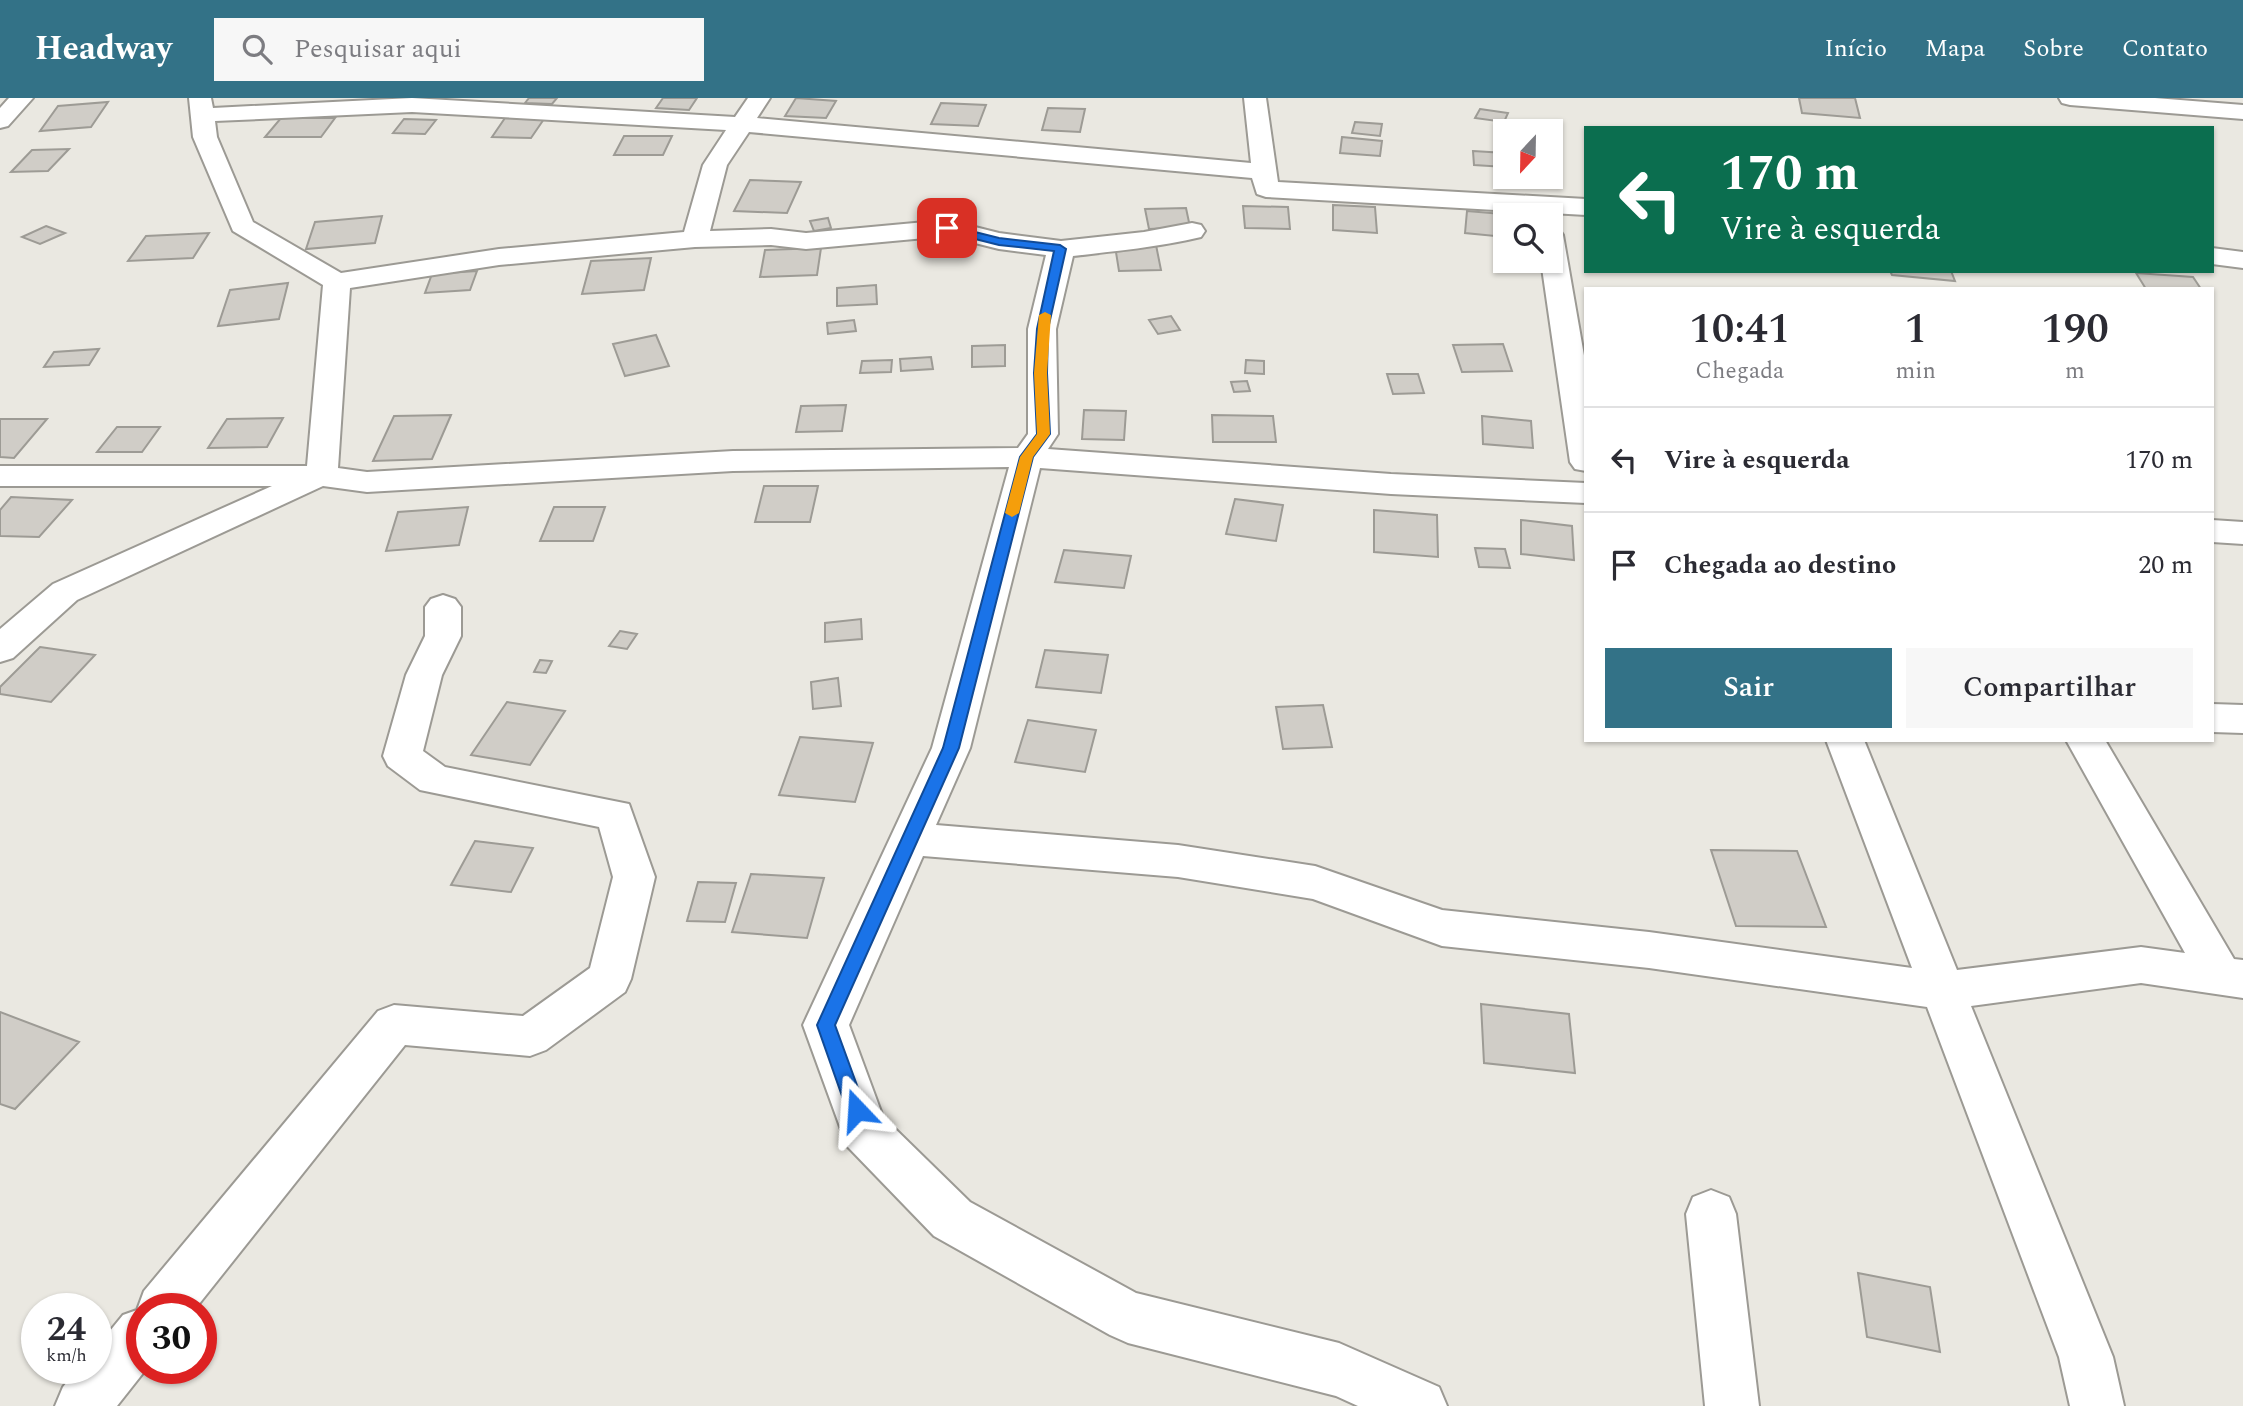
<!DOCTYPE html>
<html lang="pt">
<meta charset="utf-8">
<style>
:root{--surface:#fff;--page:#f7f7f7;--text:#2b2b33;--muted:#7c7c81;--line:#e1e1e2;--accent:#337287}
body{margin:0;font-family:Spectral,serif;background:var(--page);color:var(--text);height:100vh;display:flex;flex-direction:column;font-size:26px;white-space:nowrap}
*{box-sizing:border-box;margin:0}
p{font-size:23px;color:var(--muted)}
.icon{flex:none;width:38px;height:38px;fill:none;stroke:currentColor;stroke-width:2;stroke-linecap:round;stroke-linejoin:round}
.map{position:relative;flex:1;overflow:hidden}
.panel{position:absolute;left:1584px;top:189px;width:630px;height:455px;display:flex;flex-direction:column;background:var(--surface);border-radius:0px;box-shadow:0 2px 5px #0004}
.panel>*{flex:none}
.top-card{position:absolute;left:1584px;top:28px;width:630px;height:147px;border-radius:0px;box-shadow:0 2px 5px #0004;background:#0b6e4f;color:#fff;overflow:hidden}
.needle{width:46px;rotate:202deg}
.fabs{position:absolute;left:1493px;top:21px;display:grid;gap:14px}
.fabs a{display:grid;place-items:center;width:70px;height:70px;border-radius:0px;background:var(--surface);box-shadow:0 2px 5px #0004;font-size:35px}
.speed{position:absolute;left:21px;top:1195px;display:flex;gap:14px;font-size:35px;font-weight:700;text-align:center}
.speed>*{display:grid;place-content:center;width:91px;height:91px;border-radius:50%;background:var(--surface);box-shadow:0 2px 5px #0004;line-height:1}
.speed small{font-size:18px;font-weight:400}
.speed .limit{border:10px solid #d22;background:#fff;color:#111}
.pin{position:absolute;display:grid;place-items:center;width:60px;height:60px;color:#fff;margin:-30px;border-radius:14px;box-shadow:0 4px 10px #0006}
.me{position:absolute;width:77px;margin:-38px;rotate:340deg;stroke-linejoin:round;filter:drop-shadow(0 0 5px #0008)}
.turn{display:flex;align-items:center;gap:24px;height:147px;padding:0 21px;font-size:32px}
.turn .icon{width:91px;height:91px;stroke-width:2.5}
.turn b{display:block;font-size:49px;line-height:60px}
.eta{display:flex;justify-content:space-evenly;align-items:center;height:119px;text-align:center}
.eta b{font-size:42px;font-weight:600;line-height:49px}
.primary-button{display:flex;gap:14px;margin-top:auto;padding:14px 21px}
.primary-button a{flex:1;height:80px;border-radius:0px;background:var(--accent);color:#fff;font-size:28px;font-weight:600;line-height:80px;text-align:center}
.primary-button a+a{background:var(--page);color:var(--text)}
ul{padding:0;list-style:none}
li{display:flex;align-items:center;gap:21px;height:105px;padding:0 21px;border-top:2px solid var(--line)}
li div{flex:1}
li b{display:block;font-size:26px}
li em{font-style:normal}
header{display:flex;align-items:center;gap:42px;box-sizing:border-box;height:98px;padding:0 35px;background:var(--accent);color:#fff}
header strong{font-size:33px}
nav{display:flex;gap:38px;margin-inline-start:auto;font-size:24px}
.search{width:490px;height:63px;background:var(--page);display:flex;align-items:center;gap:18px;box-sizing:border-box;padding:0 24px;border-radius:0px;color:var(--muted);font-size:26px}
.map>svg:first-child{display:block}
.building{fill:#d0cdc7;stroke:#9d9b95;stroke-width:2}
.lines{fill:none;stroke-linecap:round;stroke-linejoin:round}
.minor-casing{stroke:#9c9a94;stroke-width:4}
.minor{fill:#fff;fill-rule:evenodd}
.route{fill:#1a73e8;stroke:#114b97;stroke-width:2}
.slow{fill:#f59e0b}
</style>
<header>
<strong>Headway</strong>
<div class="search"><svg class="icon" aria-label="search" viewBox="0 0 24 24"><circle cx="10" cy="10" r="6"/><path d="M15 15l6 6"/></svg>Pesquisar aqui</div>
<nav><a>Início</a><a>Mapa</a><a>Sobre</a><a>Contato</a></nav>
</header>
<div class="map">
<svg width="2243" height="1308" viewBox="0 0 2243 1308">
<rect width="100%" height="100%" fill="#eae8e1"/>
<path class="building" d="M 529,0 L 557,0 L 552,6 L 525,5 Z
M 663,0 L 697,0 L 689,12 L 656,10 Z
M 796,0 L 836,3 L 826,20 L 785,18 Z
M 1799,0 L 1855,0 L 1860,20 L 1802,15 Z
M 108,4 L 91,29 L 40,33 L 58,8 Z
M 941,5 L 986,7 L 978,28 L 931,26 Z
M 1048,10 L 1085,11 L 1080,34 L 1042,32 Z
M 1480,11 L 1508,15 L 1504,24 L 1475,20 Z
M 281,20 L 335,20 L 321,39 L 265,39 Z
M 505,20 L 544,21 L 531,40 L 492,39 Z
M 404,21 L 436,22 L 425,36 L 393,35 Z
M 1355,24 L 1382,26 L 1380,38 L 1352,35 Z
M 624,38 L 672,38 L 663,57 L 614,57 Z
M 1342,39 L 1382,43 L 1380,58 L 1340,55 Z
M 69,51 L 48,73 L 11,74 L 32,52 Z
M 1473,53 L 1505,55 L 1505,69 L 1474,67 Z
M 750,82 L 801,84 L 787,115 L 734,113 Z
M 1333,107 L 1375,109 L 1377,135 L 1333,132 Z
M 1243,108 L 1288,109 L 1290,131 L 1245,130 Z
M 1186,110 L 1190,129 L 1149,131 L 1145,111 Z
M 1467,113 L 1514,117 L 1505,117 L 1505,139 L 1465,135 Z
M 382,118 L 375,145 L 306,151 L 315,124 Z
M 828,120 L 831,130 L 814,133 L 810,123 Z
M 46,128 L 65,135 L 40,146 L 22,139 Z
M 209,135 L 193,160 L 128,163 L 146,138 Z
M 1156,147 L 1161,172 L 1119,173 L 1115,148 Z
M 821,150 L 817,177 L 760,179 L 765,152 Z
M 651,160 L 644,192 L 582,196 L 591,163 Z
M 477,173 L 470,192 L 425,195 L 432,176 Z
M 1890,173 L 1951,173 L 1955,183 L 1892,177 Z
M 2136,175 L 2193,179 L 2201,191 L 2146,191 Z
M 288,185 L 279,221 L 218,228 L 230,192 Z
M 876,187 L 877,206 L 837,208 L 837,190 Z
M 1171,218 L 1180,232 L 1158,236 L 1149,222 Z
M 854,222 L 856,233 L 828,236 L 827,225 Z
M 656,237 L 669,268 L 625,278 L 613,246 Z
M 1503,246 L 1512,273 L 1462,274 L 1453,247 Z
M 1005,247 L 1005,268 L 972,269 L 972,248 Z
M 99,251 L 89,267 L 44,269 L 54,254 Z
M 931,259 L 933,271 L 901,273 L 900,261 Z
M 892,262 L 891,274 L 860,275 L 862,263 Z
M 1246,262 L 1264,263 L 1264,276 L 1245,275 Z
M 1387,276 L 1418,276 L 1424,295 L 1393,296 Z
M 1247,283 L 1250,293 L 1234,294 L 1231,284 Z
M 846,307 L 842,333 L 796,334 L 801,308 Z
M 1084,312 L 1126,313 L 1124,342 L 1082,341 Z
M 451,317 L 432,361 L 373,363 L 394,318 Z
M 1212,317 L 1273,318 L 1276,344 L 1213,344 Z
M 1482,318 L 1531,323 L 1533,350 L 1483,346 Z
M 283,320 L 267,349 L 208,350 L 227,321 Z
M 0,321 L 47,321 L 14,360 L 0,359 Z
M 117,329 L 160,329 L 142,354 L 97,354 Z
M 764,388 L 818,388 L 810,424 L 755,424 Z
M 11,399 L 72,402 L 39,439 L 0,438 L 0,412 Z
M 1235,401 L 1283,407 L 1276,443 L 1226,436 Z
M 468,409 L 459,447 L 386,453 L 398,414 Z
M 554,409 L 605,409 L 593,443 L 540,443 Z
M 1374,412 L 1437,417 L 1438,459 L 1374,454 Z
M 1521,422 L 1572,428 L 1574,462 L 1521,456 Z
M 1475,450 L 1505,451 L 1510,470 L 1479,469 Z
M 1064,452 L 1131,458 L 1124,490 L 1055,484 Z
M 861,521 L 862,541 L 825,544 L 825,525 Z
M 620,533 L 637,536 L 627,551 L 609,548 Z
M 40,549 L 95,557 L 51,604 L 0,596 L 0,589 Z
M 1045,552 L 1108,557 L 1101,595 L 1036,589 Z
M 540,562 L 552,563 L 546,575 L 534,574 Z
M 838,580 L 841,608 L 813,611 L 811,584 Z
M 507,604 L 565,613 L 530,667 L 471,657 Z
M 1323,607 L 1332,649 L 1283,651 L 1276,609 Z
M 1028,622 L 1096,632 L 1085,674 L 1015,664 Z
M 800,639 L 873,645 L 855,704 L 779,697 Z
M 475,743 L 533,750 L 511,794 L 451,787 Z
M 1711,752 L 1797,753 L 1826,829 L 1736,828 Z
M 751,776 L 824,780 L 807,840 L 732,834 Z
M 698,784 L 736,785 L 725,824 L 687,823 Z
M 1481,906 L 1569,916 L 1575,975 L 1484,965 Z
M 0,914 L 79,944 L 15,1011 L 0,1006 Z
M 1858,1175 L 1930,1189 L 1940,1254 L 1867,1239 Z"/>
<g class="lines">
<g class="minor-casing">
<path id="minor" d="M 9,0 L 33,0 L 8,28 L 0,30 L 0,10 Z
M 189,0 L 211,0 L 213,10 L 412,0 L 735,19 L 748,0 L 770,0 L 757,20 L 1251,65 L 1244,0 L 1266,0 L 1278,84 L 1586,101 L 1586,117 L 1266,99 L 1257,96 L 1252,80 L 749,34 L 727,67 L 710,133 L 771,131 L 806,135 L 947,122 L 999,135 L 1061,143 L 1144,134 L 1192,125 L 1201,127 L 1205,133 L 1201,139 C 1159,149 1116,153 1073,158 L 1056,231 L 1058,336 L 1048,351 L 1391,376 L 1586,385 L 1586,405 L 1391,396 L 1040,370 L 970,650 L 936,727 L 1178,747 L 1315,768 L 1442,812 L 1649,834 L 1912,870 L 1826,642 L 1864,642 L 1957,872 L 2141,849 L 2185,855 L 2066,642 L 2105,642 L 2234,861 L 2243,862 L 2243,900 L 2141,885 L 1971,908 L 2113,1259 L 2124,1308 L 2070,1308 L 2059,1259 L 1927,909 L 1649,870 L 1442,848 L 1313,801 L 1178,779 L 923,758 L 849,927 L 883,1019 L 970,1104 L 1136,1195 L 1339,1245 L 1439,1289 L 1447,1308 L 1358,1308 L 1336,1298 L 1128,1245 L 1110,1237 L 934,1138 L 847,1048 L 803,927 L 932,650 L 1009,369 L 733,373 L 367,394 L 323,388 L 77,502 L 13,560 L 0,564 L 0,531 L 53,486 L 272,388 L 0,388 L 0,368 L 307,368 L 323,187 L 233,133 L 193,39 ZM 412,14 L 726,32 L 703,67 L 684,134 L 499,151 L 341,175 L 253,124 L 217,39 L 215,23 ZM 947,138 L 999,151 L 1046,157 L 1028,231 L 1028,336 L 1018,350 L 733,353 L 367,374 L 338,370 L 350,190 L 499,167 L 695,149 L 771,147 L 806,151 Z
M 2059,0 L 2155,0 L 2243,7 L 2243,21 L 2070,7 L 2062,5 Z
M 1550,129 L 1559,131 L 1563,137 L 1586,269 L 1586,373 L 1575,371 L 1570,364 L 1541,163 L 1550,163 Z
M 2212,150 L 2243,154 L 2243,170 L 2212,166 Z
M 2212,422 L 2243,424 L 2243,446 L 2212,444 Z
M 443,497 L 455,501 L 461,509 L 461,538 L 442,577 L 423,653 L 445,669 L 629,706 L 655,779 L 631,881 L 625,894 L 546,952 L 530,958 L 405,947 L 195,1211 L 142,1211 L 142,1270 L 147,1270 L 117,1308 L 55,1308 L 63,1289 L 78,1270 L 96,1270 L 96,1250 L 123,1217 L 137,1212 L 144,1193 L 378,913 L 394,907 L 523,918 L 590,870 L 613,779 L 599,729 L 420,692 L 388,668 L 383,658 L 406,577 L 425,538 L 425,509 L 431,501 Z
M 2212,606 L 2243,607 L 2243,635 L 2212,634 Z
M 1711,1092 L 1729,1099 L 1736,1116 L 1759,1308 L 1705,1308 L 1686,1116 L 1693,1099 Z"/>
</g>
<use href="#minor" class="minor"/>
</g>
<path class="route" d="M 947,127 L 999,140 L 1060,147 L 1066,151 L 1048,231 L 1047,275 L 1050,336 L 1033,359 L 959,650 L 835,927 L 866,1012 L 864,1018 L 857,1021 L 850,1018 L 847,1012 L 817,927 L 943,650 L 1020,359 L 1037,336 L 1034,275 L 1037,231 L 1054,153 L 999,147 L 943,133 L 942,130 Z"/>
<path class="slow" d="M 1045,214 L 1051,217 L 1047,275 L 1050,336 L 1033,359 L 1019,415 L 1012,419 L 1005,415 L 1020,359 L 1037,336 L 1034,275 L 1039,217 Z"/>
</svg>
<div class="fabs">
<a><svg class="needle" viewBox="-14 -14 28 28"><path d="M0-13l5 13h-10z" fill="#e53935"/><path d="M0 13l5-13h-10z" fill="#7c7c81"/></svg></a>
<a><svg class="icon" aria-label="search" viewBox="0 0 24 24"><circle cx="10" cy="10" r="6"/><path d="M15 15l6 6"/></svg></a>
</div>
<div class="speed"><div>24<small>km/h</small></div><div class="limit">30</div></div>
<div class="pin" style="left:947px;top:130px;background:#d93025"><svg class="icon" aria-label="arrive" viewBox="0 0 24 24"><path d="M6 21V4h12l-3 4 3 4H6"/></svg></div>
<svg class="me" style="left:857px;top:1012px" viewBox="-20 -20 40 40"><path d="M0-17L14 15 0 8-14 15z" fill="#1a73e8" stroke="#fff" stroke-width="4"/></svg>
<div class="top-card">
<div class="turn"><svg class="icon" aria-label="left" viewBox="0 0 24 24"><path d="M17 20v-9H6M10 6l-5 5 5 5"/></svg><div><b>170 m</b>Vire à esquerda</div></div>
</div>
<section class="panel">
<div class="eta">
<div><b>10:41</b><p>Chegada</p></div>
<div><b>1</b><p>min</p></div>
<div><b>190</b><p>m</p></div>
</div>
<ul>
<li><svg class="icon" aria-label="left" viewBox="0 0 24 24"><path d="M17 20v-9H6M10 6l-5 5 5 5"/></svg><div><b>Vire à esquerda</b></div><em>170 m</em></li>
<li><svg class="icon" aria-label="arrive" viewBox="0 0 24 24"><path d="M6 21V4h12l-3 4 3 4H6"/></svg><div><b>Chegada ao destino</b></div><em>20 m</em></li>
</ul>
<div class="primary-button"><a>Sair</a><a>Compartilhar</a></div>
</section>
</div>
